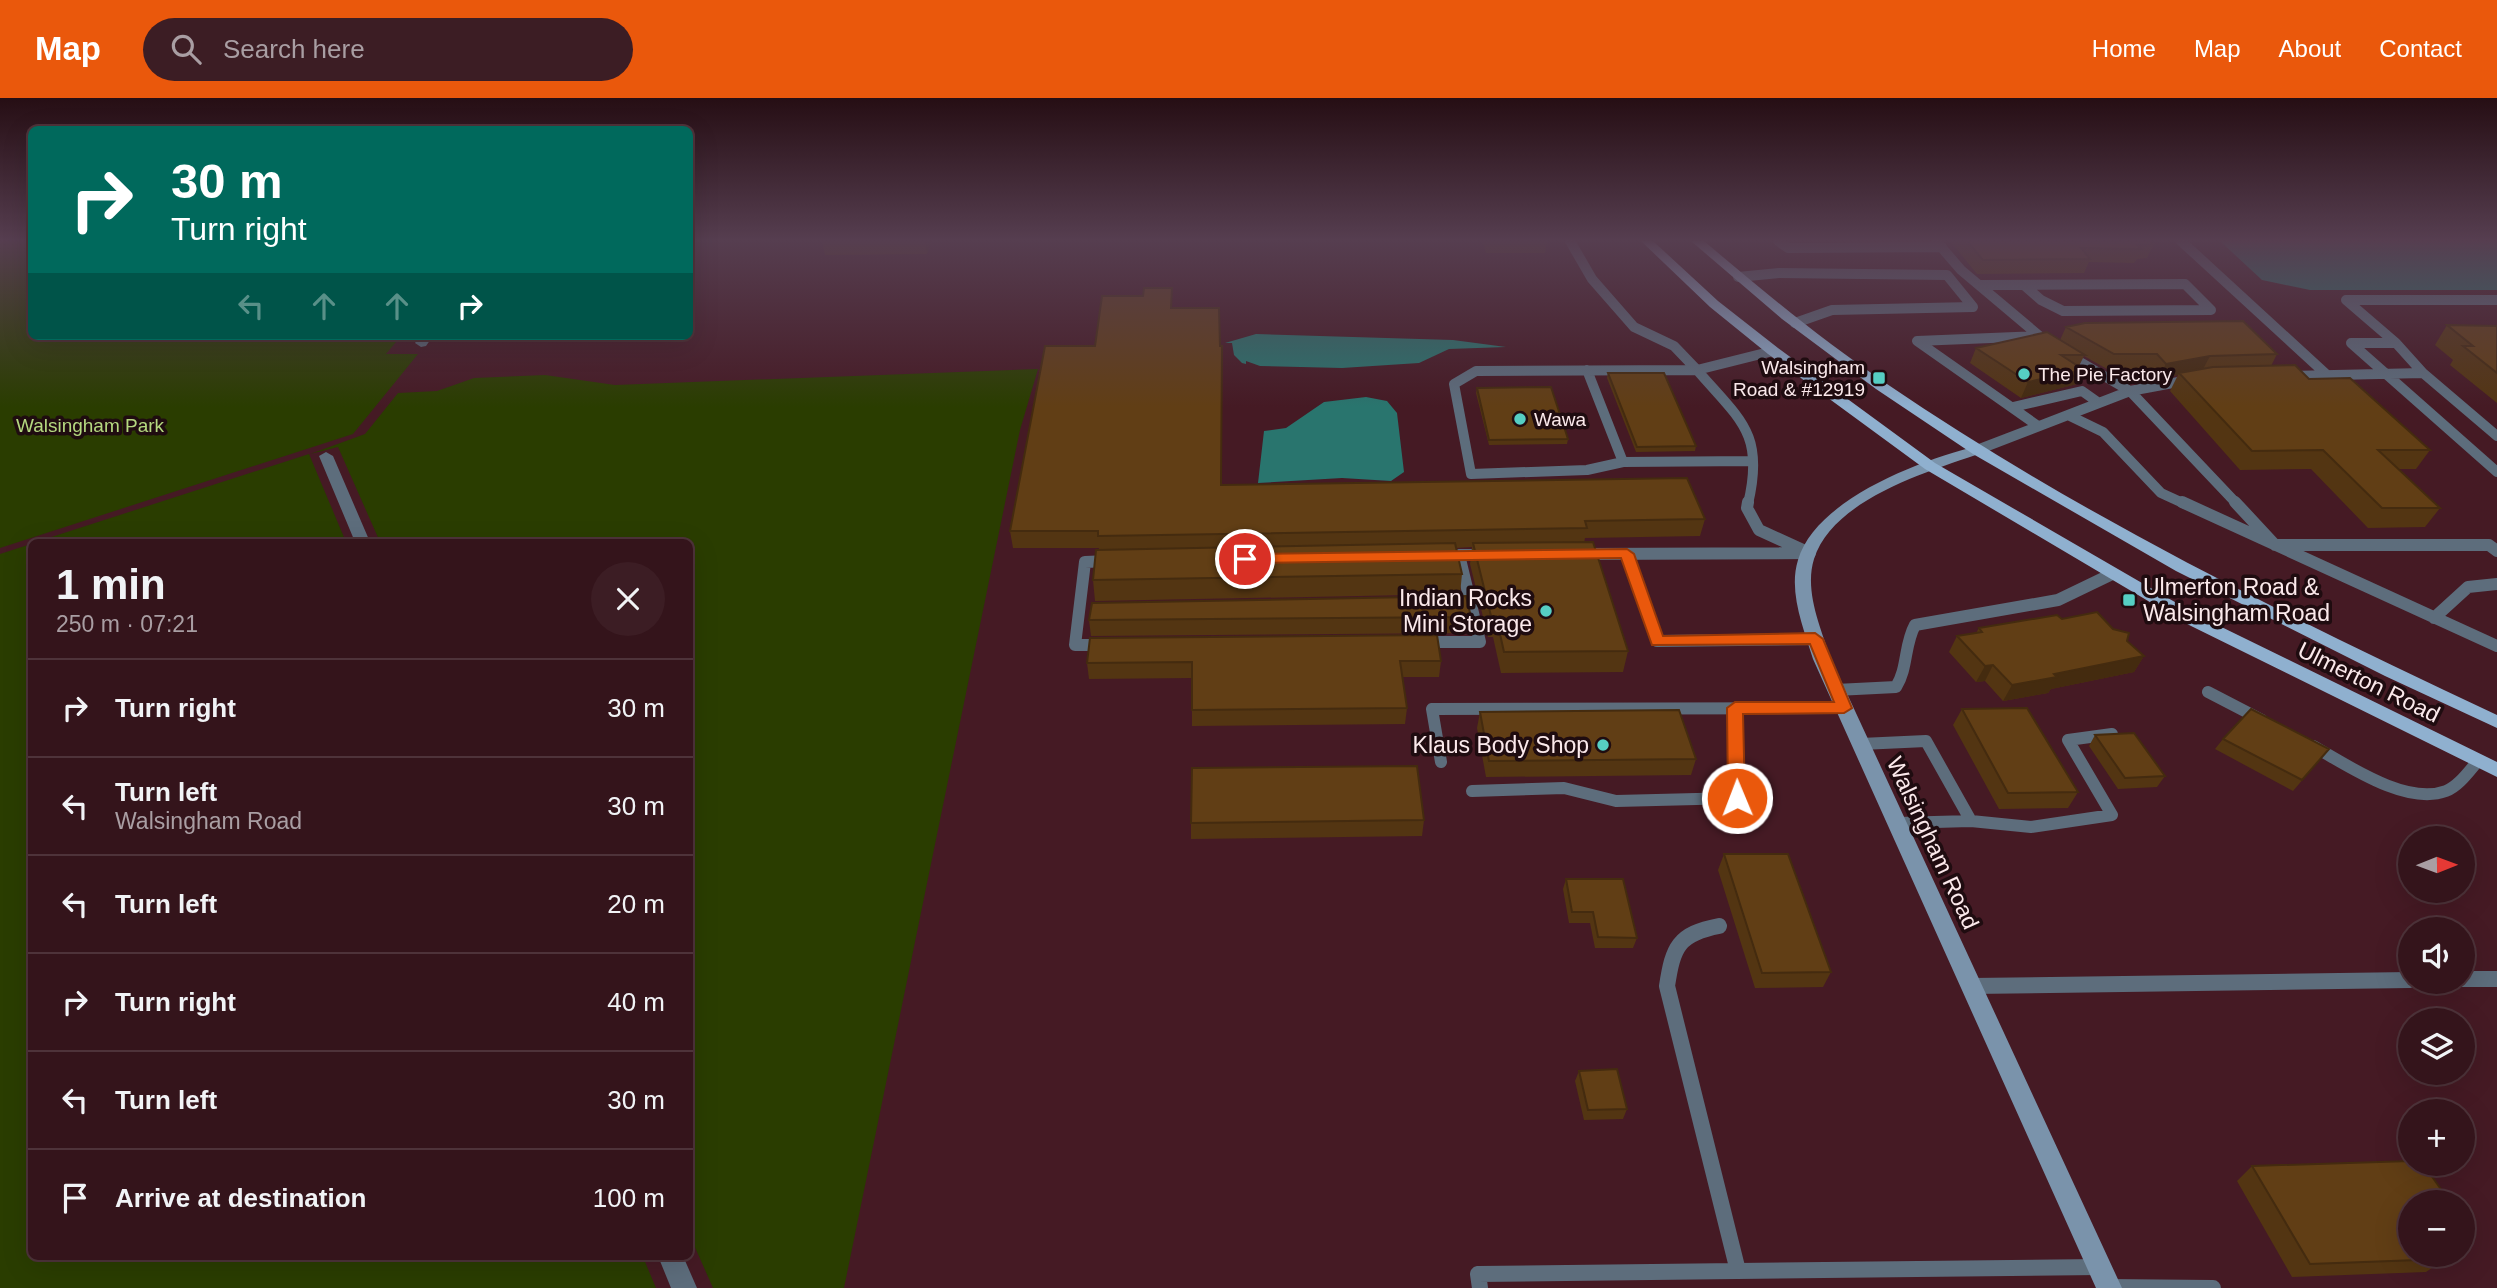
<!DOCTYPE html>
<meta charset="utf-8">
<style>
:root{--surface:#34141b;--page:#3c1d24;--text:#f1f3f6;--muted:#a99ea3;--line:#4e333a;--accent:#ea580c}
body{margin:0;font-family:Arial,sans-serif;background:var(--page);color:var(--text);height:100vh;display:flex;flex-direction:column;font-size:26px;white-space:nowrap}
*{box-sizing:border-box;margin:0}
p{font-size:23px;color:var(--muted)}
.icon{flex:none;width:38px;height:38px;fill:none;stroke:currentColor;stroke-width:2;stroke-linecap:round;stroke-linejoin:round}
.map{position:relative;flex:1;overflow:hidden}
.sheet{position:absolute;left:28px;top:441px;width:665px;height:721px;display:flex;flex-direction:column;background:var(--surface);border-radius:10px;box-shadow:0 7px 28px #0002,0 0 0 2px var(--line)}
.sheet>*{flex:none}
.top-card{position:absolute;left:28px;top:28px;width:665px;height:214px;border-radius:10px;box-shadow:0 7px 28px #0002,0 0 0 2px var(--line);background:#00695c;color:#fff;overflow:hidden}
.needle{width:46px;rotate:89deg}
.tools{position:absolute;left:2398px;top:728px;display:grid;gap:14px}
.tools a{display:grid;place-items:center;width:77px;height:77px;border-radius:50%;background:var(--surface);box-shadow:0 7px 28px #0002,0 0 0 2px var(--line);font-size:35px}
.pin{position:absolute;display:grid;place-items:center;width:60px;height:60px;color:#fff;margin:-30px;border:4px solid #fff;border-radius:50%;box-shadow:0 2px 7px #0007}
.me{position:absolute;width:77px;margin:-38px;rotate:359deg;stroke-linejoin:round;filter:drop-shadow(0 0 5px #0008)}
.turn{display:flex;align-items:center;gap:24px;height:147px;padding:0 28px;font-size:32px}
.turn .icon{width:91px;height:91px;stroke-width:2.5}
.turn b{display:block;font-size:49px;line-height:60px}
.lanes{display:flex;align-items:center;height:66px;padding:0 28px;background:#0003;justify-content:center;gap:35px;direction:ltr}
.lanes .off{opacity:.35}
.round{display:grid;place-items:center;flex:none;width:74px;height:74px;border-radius:37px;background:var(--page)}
.overview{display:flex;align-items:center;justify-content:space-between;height:119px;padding:0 28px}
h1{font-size:42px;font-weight:800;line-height:52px}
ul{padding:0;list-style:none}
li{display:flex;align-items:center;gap:21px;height:98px;padding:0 28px;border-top:2px solid var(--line)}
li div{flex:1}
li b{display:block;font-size:26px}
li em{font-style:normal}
header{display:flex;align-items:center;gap:42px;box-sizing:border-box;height:98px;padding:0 35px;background:var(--accent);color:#fff}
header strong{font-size:33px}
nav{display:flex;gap:38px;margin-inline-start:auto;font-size:24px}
.search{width:490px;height:63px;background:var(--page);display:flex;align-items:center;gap:18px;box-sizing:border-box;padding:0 24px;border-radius:38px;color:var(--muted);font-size:26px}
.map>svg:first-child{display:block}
.green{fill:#2a3d00}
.water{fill:#29756e}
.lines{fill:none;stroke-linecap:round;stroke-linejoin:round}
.lane-far2{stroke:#5d6d7c;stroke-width:10}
.lane-far1{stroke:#5d6d7c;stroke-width:12}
.lane{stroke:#5d6d7c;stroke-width:16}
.street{fill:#5d6d7c;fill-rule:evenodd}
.secondary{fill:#7a93ab;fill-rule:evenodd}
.primary{fill:#8fb0cf;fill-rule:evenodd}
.wall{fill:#533512}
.shaded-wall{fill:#442b0f}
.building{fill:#613e15;stroke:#442b0f;stroke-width:2}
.route{fill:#ea580c;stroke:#983908;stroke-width:2}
.poi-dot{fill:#56cec3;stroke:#1f0c10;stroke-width:2.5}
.labels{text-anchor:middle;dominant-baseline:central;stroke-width:7;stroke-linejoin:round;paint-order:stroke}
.far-poi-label{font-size:19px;fill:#fbe9eb;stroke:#1f0c10;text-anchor:start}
.far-park-label{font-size:19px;fill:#b5d980;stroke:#1f0c10}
.poi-label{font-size:23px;fill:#fbe9eb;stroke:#1f0c10;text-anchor:end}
.street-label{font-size:23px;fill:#fbe9eb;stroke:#1f0c10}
</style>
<header>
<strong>Map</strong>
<div class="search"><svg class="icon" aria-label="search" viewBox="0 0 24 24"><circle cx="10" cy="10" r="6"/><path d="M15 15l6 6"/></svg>Search here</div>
<nav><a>Home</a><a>Map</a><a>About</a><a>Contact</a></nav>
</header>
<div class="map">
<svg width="2497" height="1190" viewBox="0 0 2497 1190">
<rect width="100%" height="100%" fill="#451a24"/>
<path class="green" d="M 0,143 L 31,143 L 32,238 L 401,238 L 386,256 L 418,256 L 353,336 L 0,450 Z
M 1038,271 L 1020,332 L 844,1190 L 713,1190 L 690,1138 L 690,444 L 380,444 L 338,349 L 310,356 L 365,336 L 398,295 L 437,293 L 474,280 L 545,277 L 615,287 Z
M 309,356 L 346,444 L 36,444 Z
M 31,446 L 32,1158 L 643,1159 L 656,1190 L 0,1190 L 0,456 Z"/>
<path class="water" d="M 2220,143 L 2497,143 L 2497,192 L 2310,192 L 2262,182 Z
M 1256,236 L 1453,242 L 1506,249 L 1449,251 L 1419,265 L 1342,270 L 1260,268 L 1246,263 L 1246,266 L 1242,265 L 1234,257 L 1232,245 L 1225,245 Z
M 1366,299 L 1387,303 L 1397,315 L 1404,374 L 1391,383 L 1342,380 L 1258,385 L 1264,333 L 1286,330 L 1324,304 Z"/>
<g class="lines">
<path class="lane-far2" d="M 1570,143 L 1592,181 L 1634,229 L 1674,248 L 1697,272
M 1778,143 L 1788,150 L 1942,149
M 1936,143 L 1961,172 L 2049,246
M 2181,143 L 2327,277
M 1738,179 L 1779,175 L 1947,177 L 1973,209 L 1832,212 L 1795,225
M 1979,187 L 2185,186 L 2211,212 L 2063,213 L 2041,202 L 2025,188
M 2497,202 L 2346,202 L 2396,245 L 2351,245 L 2497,374
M 2396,245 L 2423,275
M 1587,272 L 1623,364
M 1697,272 L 1476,273 L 1454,286 L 1471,376 L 1587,372 L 1623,364 L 1753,363
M 2290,278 L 2423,275 L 2497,338
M 2130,293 L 2237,406
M 2130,293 L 2189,282
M 2013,309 L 2082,293 L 2099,305
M 2068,317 L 2103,334 L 2161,395 L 2185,406
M 2038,328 L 1917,243 L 2039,238
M 1977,352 L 2130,293 L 2068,257
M 1748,406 C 1765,335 1740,322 1697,272 L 1773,253"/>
<path class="lane-far1" d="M 1748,404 L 1747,410 L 1759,432 L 1805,453
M 2182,404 L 2497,548
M 2235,404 L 2275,447 L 2489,447 L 2497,453
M 1582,456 L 1810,455
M 1627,456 L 1657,543 L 1815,541
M 2434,520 L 2468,489 L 2497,486
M 1422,544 L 1480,544 L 1459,457 L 1487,457
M 1107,547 L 1075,547 L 1085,464 L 1109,463
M 1836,592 L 1896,589 C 1908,570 1904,547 1915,527 L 2058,502 L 2112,476
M 2208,594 L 2262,622
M 1861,646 L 1926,643 L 1971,723 L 1897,725
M 2313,648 C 2347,667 2406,708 2446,693 C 2459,688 2469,673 2478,663
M 1441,664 L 1432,611 L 1844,610
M 1472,693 L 1564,690 L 1616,703 L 1737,700 L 1735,610
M 1971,723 L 2031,729 L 2112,717 L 2068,642 L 2112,636"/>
<path class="lane" d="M 1719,828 C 1678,836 1673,849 1667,888 L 1738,1173
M 2462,881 L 2497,881
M 1971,888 L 2410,882
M 2108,1189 L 2213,1190
M 1480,1190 L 1478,1176 L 2099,1169"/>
<path class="street" d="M 420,238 L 433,238 L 426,248 L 421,249 L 415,245 Z
M 326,354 L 333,358 L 370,444 L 355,444 L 319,358 Z
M 658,1158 L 683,1158 L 697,1190 L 671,1190 Z"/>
<path class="secondary" d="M 1977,348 L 1982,349 L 1982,355 C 1929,373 1833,401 1814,461 C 1804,493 1821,531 1831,561 L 2122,1190 L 2096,1190 L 1813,561 C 1804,531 1788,494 1798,462 C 1816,401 1921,362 1977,348 Z"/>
<path class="primary" d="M 1641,143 L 1653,143 L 1718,203 L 1778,250 L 1935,365 L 2199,518 L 2497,664 L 2497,679 L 2187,526 L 1925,371 L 1768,256 L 1710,209 Z
M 1691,143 L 1704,143 C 1763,193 1823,243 1887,286 C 2079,417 2287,518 2497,617 L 2497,630 L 2385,578 L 2176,473 L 1973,356 L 1876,291 L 1782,221 Z"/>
</g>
<path class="wall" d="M 822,143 L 931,143 L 927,156 L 825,157 Z
M 1482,143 L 1547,143 L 1545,155 L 1486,155 Z
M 1950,143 L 2150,143 L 2154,146 L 2147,160 L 2137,161 L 2134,165 L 2089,164 L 2084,175 L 1977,176 Z
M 1172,210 L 1221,387 L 1705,421 L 1700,438 L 1585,440 L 1584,445 L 1628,553 L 1623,574 L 1501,575 L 1493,539 L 1488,539 L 1470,466 L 1472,449 L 1456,450 L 1462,476 L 1460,496 L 1095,503 L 1093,482 L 1099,450 L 1013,450 L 1010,433 L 1095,248 Z
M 2447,227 L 2497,228 L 2497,305 L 2450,267 L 2453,262 L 2435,247 Z
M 2066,229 L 2277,256 L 2271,268 L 2309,281 L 2430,352 L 2416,371 L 2398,371 L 2440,410 L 2425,429 L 2368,430 L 2311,371 L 2240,372 L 2170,293 L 2178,277 L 2158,280 L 2149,271 L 2107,271 L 2084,258 L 2079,268 L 2077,286 L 2021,300 L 1970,265 L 1976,250 L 2060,242 Z
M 519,238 L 590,238 L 585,243 L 520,240 Z
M 1608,275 L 1696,348 L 1695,353 L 1636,354 L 1607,280 Z
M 1477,290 L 1568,341 L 1567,346 L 1489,347 L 1476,295 Z
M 1471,519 L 1469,535 L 1091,538 L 1089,522 Z
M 2062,521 L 2113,531 L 2144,558 L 2134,574 L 2051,591 L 2048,595 L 2003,603 L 1985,583 L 1976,584 L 1949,554 L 1957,538 L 1976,535 L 1979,530 Z
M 1441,563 L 1439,579 L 1403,579 L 1407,610 L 1405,626 L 1192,628 L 1192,580 L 1089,581 L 1087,565 Z
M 1962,611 L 2078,694 L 2068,710 L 1999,711 L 1953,627 Z
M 1480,614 L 1696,661 L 1691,677 L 1486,679 L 1477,630 Z
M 2095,637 L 2165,678 L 2157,689 L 2118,691 L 2089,648 Z
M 2223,641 L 2329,651 L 2293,693 L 2215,651 Z
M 1424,722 L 1422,738 L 1191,741 L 1191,725 Z
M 1724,756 L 1831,874 L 1823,889 L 1755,890 L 1718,772 Z
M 1566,781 L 1637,840 L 1633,850 L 1595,850 L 1590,825 L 1569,825 L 1563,791 Z
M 1579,973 L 1627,1011 L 1623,1021 L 1584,1022 L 1575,983 Z
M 2252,1068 L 2410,1104 L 2410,1157 L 2445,1161 L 2426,1174 L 2292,1179 L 2237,1083 Z"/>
<path class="shaded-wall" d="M 925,143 L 931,143 L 927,156 Z
M 583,238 L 590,238 L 585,243 Z
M 2210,258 L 2202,273 L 2179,275 L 2178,277 L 2158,280 L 2166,266 Z
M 2084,272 L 2077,286 L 2021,300 L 2028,284 Z
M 2144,558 L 2134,574 L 2051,591 L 2048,595 L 2003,603 L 2012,587 L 2054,576 Z
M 1993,567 L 1985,583 L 1976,584 L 1985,568 Z"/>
<path class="building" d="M 1967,143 L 2150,143 L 2154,146 L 2137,147 L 2141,151 L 2081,150 L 2090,161 L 1983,162 Z
M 1144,190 L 1172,190 L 1171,210 L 1219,210 L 1220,248 L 1222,248 L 1221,387 L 1687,380 L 1705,421 L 1585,423 L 1587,430 L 1098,438 L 1098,433 L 1010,433 L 1045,248 L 1095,248 L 1102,198 L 1143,198 Z
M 2243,223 L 2277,256 L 2210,258 L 2166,266 L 2157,256 L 2114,256 L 2066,229 L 2085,225 Z
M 2447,227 L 2497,228 L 2497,275 L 2463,248 L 2473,248 Z
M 2047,234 L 2085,257 L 2061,257 L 2084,272 L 2028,284 L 1976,250 Z
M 2295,267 L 2309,281 L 2350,280 L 2430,352 L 2378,352 L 2440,410 L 2382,410 L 2323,352 L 2252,353 L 2179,275 L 2213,269 Z
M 1608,275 L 1664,275 L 1696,348 L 1637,349 Z
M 1551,289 L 1568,341 L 1489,342 L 1477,290 Z
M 1593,444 L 1628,553 L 1504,554 L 1496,518 L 1491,518 L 1473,445 Z
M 1455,445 L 1462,476 L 1093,482 L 1096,452 Z
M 1466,498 L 1471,519 L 1089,522 L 1092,505 Z
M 2097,514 L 2113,531 L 2129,535 L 2127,543 L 2144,558 L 2054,576 L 2057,579 L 2012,587 L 1993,567 L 1985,568 L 1957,538 L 1982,534 L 1979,530 L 2057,517 L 2062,521 Z
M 1437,537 L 1441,563 L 1400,563 L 1407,610 L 1192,612 L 1192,564 L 1087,565 L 1090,540 Z
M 2027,610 L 2078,694 L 2008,695 L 1962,611 Z
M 2251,611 L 2329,651 L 2302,682 L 2223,641 Z
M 1679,612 L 1696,661 L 1489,663 L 1480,614 Z
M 2134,635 L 2165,678 L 2125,680 L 2095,637 Z
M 1417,668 L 1424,722 L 1191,725 L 1192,670 Z
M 1724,756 L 1788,756 L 1831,874 L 1762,875 Z
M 1566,781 L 1623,781 L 1637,840 L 1598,839 L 1593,814 L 1572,814 Z
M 1617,971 L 1627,1011 L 1588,1012 L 1579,973 Z
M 2410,1063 L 2410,1066 L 2423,1066 L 2450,1104 L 2410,1104 L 2410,1157 L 2442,1157 L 2445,1161 L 2310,1166 L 2252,1068 Z"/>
<linearGradient id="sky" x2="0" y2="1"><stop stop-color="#260e14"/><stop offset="0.46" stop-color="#563e50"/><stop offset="1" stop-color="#563e50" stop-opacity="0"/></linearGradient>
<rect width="2497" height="309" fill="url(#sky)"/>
<path class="route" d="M 1627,451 L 1634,456 L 1663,538 L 1815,535 L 1823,541 L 1852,610 L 1844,615 L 1743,616 L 1745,700 L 1743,705 L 1731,705 L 1728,700 L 1727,610 L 1735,604 L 1834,604 L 1810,546 L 1652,547 L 1621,460 L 1245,465 L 1238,461 L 1245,456 Z"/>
<g class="poi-dot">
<circle cx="2024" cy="276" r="7"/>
<rect x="1872" y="273" width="14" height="14" rx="3.5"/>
<circle cx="1520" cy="321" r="7"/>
<rect x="2122" y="495" width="14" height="14" rx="3.5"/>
<circle cx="1546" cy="513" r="7"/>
<circle cx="1603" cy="647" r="7"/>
</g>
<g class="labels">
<g class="far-poi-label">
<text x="1865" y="269" text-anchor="end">Walsingham<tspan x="1865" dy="22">Road &amp; #12919</tspan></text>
<text x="2038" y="276">The Pie Factory</text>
<text x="1534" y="321">Wawa</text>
</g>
<g class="far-park-label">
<text x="90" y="327">Walsingham Park</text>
</g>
<g class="poi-label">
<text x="2143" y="489" text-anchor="start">Ulmerton Road &amp;<tspan x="2143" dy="26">Walsingham Road</tspan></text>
<text x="1532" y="500">Indian Rocks<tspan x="1532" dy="26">Mini Storage</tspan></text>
<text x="1589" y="647">Klaus Body Shop</text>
</g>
<g class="street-label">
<text transform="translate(2369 584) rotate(26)">Ulmerton Road</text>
<text transform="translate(1933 745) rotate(65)">Walsingham Road</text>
</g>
</g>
</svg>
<div class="tools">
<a><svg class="needle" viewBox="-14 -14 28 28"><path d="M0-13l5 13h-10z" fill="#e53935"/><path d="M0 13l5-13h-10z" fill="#a99ea3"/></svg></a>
<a><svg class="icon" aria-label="sound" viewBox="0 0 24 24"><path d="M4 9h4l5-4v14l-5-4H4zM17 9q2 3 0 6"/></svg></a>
<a><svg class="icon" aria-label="layers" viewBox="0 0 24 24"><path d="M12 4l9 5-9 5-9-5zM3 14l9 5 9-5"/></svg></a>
<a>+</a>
<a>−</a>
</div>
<div class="pin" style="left:1245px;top:461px;background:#d93025"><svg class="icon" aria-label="arrive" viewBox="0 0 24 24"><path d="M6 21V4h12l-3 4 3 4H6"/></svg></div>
<svg class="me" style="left:1737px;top:700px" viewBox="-20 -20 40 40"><circle r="17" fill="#ea580c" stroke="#fff" stroke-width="3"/><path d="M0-11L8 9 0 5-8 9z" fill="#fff"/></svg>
<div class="top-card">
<div class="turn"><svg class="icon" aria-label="right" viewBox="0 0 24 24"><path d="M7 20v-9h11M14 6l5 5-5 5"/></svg><div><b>30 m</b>Turn right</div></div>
<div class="lanes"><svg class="icon off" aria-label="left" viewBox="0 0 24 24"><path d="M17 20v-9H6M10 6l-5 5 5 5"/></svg><svg class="icon off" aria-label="ahead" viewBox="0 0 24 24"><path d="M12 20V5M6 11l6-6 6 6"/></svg><svg class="icon off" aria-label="ahead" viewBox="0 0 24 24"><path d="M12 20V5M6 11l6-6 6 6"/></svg><svg class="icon" aria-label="right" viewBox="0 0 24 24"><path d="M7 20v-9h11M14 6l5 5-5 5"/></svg></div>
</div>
<section class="sheet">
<div class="overview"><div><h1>1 min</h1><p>250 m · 07:21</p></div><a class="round"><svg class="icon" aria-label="close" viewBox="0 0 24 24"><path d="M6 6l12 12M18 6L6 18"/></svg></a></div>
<ul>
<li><svg class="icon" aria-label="right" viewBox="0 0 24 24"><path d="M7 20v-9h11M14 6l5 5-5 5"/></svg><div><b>Turn right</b></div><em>30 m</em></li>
<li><svg class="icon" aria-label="left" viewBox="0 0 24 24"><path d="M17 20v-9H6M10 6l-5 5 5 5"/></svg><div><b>Turn left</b><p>Walsingham Road</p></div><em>30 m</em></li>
<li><svg class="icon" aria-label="left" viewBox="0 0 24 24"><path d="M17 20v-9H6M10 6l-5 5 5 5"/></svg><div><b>Turn left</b></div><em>20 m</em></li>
<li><svg class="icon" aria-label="right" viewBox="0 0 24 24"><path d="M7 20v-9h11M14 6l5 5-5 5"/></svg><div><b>Turn right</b></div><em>40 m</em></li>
<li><svg class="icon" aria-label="left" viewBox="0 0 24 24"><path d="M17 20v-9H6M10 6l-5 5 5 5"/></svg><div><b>Turn left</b></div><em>30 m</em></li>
<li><svg class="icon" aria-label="arrive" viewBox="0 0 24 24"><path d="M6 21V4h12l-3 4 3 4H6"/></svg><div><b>Arrive at destination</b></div><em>100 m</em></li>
</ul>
</section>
</div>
